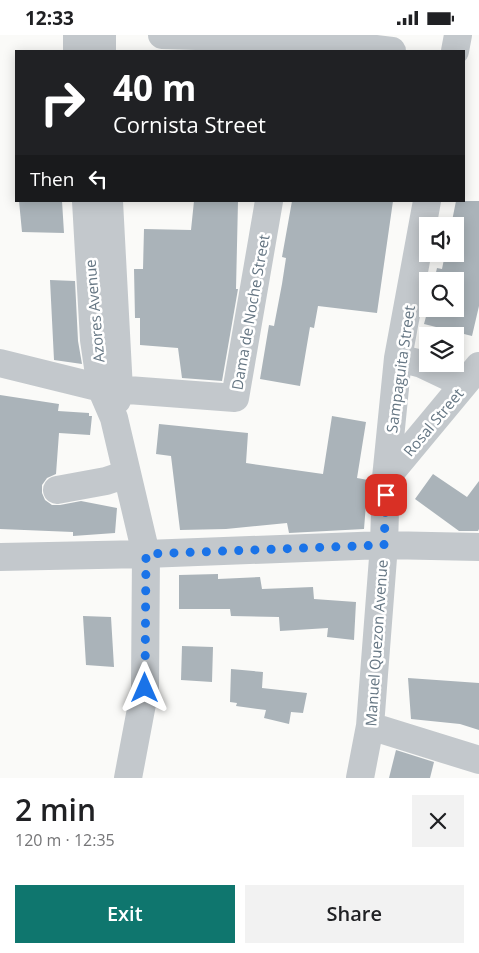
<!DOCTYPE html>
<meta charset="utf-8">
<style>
:root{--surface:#fff;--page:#f2f2f2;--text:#202124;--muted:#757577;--accent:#0f766e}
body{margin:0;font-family:"Open Sans",sans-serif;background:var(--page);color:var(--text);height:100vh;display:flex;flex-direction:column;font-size:19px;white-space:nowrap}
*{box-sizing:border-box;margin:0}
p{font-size:16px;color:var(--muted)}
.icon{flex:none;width:28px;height:28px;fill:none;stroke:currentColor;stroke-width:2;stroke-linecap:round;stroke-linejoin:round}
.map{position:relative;height:743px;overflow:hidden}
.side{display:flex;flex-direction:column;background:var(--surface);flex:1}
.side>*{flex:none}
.top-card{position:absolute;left:15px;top:15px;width:450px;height:152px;border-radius:0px;box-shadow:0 2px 12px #0003;background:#202124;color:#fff;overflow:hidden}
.buttons{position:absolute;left:419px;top:182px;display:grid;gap:10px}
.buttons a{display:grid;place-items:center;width:45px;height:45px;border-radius:0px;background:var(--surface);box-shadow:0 2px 12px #0003;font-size:25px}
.pin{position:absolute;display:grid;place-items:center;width:42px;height:42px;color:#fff;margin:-21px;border-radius:10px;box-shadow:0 2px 8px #0006}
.me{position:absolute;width:55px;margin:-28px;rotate:0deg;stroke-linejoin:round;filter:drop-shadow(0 0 4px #0008)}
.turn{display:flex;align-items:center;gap:18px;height:105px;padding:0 15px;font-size:22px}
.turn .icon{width:65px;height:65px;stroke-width:2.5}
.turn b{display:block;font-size:35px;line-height:42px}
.then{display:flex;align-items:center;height:48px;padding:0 15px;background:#0003;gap:10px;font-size:19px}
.round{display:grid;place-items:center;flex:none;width:52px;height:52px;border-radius:0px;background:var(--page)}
.overview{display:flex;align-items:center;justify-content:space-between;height:85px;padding:0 15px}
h1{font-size:30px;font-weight:600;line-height:38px}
.primary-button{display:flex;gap:10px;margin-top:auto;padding:10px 15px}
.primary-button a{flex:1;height:58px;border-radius:0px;background:var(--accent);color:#fff;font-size:20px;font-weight:600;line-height:58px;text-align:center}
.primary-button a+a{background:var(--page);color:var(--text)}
.status{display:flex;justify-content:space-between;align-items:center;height:35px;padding:0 25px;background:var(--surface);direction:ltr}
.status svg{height:14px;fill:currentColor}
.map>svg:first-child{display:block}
.building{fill:#aab3b9}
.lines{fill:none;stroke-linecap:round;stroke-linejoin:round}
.minor{stroke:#c3c8cc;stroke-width:28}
.route{stroke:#1a73e8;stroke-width:9;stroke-dasharray:0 16.2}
.labels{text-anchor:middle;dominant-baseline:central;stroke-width:5;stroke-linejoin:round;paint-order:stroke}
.street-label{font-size:15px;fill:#657683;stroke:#fff}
</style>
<div class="status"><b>12:33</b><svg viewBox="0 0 49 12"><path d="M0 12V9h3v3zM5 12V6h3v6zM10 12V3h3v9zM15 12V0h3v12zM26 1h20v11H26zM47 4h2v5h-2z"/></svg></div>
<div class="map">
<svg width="479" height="743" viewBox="0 0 479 743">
<rect width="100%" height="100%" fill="#fafaf8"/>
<path class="building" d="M 19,166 L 62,166 L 64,198 L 22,197 Z
M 194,166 L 238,166 L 236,254 L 238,254 L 222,346 L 182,343 L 178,313 L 140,310 L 140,283 L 135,283 L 134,234 L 143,234 L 144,194 L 191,195 Z
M 292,166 L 393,166 L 377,278 L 318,271 L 314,293 L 310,292 L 300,351 L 260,344 L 269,290 L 274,291 L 282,249 L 286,223 L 282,222 Z
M 456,166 L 479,166 L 479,271 L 472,301 L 424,289 L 428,274 L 455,274 L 455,246 L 434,246 L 437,233 L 442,234 L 445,219 L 455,219 L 455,191 L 451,191 Z
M 50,245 L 75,246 L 78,306 L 82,329 L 54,325 Z
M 0,360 L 59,369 L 58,376 L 89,378 L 89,381 L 92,381 L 90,400 L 59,398 L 56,439 L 47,443 L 42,450 L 42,458 L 45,465 L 52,470 L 60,470 L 81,466 L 117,473 L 115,498 L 73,501 L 73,497 L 0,494 Z
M 332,381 L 366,387 L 357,443 L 368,445 L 364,494 L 289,498 L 287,488 L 226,494 L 180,495 L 171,421 L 156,419 L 159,389 L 248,398 L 246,428 L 323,439 Z
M 433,439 L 467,462 L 479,446 L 479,494 L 478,496 L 459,496 L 415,464 Z
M 218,539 L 218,544 L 260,542 L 262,554 L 313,552 L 314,564 L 356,567 L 354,605 L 327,602 L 328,593 L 280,596 L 279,582 L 231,581 L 230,574 L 179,574 L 179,540 Z
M 83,581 L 111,582 L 114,632 L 86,630 Z
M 182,611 L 213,612 L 212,647 L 181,645 Z
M 231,634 L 263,637 L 262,653 L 307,658 L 303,678 L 291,677 L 289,689 L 264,683 L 266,675 L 236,671 L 237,668 L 230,667 Z
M 408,643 L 479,648 L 479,695 L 460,689 L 411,684 Z
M 396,715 L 434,727 L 430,743 L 389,743 Z"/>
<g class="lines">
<path class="minor" d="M 77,0 L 77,16
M 102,0 L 102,16
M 162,0 L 297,4 L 392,16
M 455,16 L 458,0
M 86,166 L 94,305 L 101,353 L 114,383 L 146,519 L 145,653 L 128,743
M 109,166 L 119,355 L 117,365
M 398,323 L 422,329 L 464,349
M 0,328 L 101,353 L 235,363 L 269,166
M 386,443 L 479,331
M 57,455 L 106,446 L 127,439
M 0,522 L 146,519 L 384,510 L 479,512
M 370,691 L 479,725
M 360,743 L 370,691 L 384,510 L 386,443 L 398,323 L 427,166"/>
</g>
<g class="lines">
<path class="route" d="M 145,653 L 146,519 L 384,510 L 386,460"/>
</g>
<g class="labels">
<g class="street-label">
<text transform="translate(94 276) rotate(-95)">Azores Avenue</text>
<text transform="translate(250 277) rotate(-80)">Dama de Noche Street</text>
<text transform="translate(400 334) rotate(-82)">Sampaguita Street</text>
<text transform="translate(433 387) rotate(-50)">Rosal Street</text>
<text transform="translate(376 608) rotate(-86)">Manuel Quezon Avenue</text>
</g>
</g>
</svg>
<div class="buttons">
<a><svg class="icon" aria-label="sound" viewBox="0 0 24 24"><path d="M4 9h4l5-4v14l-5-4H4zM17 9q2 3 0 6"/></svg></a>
<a><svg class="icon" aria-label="search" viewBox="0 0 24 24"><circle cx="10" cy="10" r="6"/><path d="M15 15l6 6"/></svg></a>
<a><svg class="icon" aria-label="layers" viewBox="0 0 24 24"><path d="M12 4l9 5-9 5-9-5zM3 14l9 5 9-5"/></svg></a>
</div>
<div class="pin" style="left:386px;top:460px;background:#d93025"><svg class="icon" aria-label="arrive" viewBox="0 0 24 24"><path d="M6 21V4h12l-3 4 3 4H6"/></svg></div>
<svg class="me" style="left:145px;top:653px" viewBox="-20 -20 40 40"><path d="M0-17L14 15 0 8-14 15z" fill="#1a73e8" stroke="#fff" stroke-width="4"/></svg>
<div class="top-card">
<div class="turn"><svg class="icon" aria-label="right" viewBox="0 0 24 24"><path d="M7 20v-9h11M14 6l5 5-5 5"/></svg><div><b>40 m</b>Cornista Street</div></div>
<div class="then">Then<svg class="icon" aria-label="left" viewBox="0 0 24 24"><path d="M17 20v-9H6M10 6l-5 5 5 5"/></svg></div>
</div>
</div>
<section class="side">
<div class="overview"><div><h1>2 min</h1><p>120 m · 12:35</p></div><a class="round"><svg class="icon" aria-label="close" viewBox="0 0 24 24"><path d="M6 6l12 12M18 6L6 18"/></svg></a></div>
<div class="primary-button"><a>Exit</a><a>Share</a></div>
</section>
